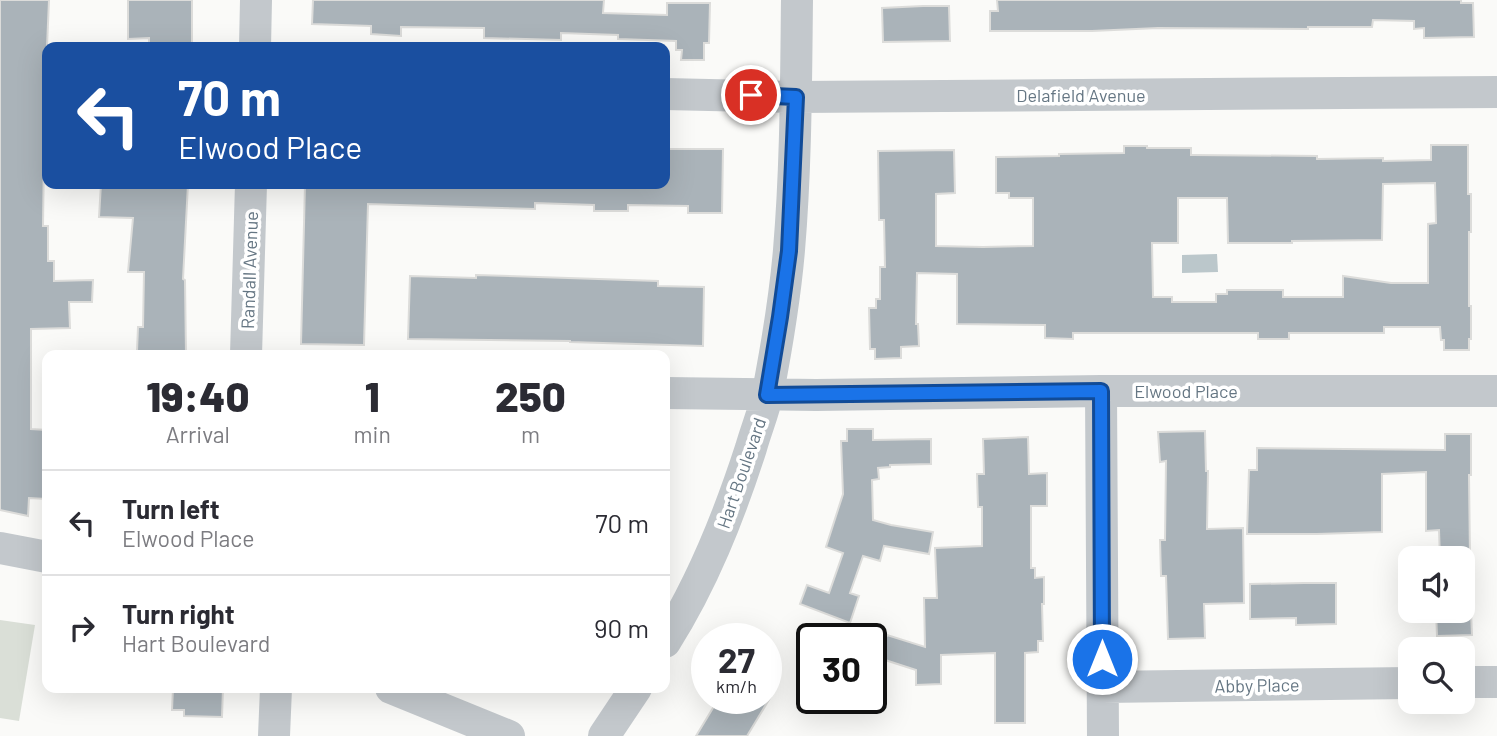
<!DOCTYPE html>
<style>
:root{--surface:#fff;--page:#f2f2f3;--text:#2b2b33;--muted:#7c7c81;--line:#e1e1e2}
body{margin:0;font-family:Barlow,sans-serif;background:var(--page);color:var(--text);height:100vh;display:flex;flex-direction:column;font-size:26px;white-space:nowrap}
*{box-sizing:border-box;margin:0}
p{font-size:23px;color:var(--muted)}
.icon{flex:none;width:38px;height:38px;fill:none;stroke:currentColor;stroke-width:2;stroke-linecap:round;stroke-linejoin:round}
.map{position:relative;flex:1;overflow:hidden}
.side{position:absolute;left:42px;top:350px;width:628px;height:343px;display:flex;flex-direction:column;background:var(--surface);border-radius:14px;box-shadow:0 7px 28px #0002}
.side>*{flex:none}
.top-card{position:absolute;left:42px;top:42px;width:628px;height:147px;border-radius:14px;box-shadow:0 7px 28px #0002;background:#1a4fa0;color:#fff;overflow:hidden}
.controls{position:absolute;left:1398px;top:546px;display:grid;gap:14px}
.controls a{display:grid;place-items:center;width:77px;height:77px;border-radius:14px;background:var(--surface);box-shadow:0 7px 28px #0002;font-size:35px}
.speed{position:absolute;left:691px;top:623px;display:flex;gap:14px;font-size:35px;font-weight:700;text-align:center}
.speed>*{display:grid;place-content:center;width:91px;height:91px;border-radius:50%;background:var(--surface);box-shadow:0 7px 28px #0002;line-height:1}
.speed small{font-size:18px;font-weight:400}
.speed .limit{border:4px solid #111;border-radius:10px;background:#fff;color:#111}
.pin{position:absolute;display:grid;place-items:center;width:60px;height:60px;color:#fff;margin:-30px;border:4px solid #fff;border-radius:50%;box-shadow:0 2px 7px #0007}
.me{position:absolute;width:77px;margin:-38px;rotate:0deg;stroke-linejoin:round;filter:drop-shadow(0 0 5px #0008)}
.turn{display:flex;align-items:center;gap:24px;height:147px;padding:0 21px;font-size:32px}
.turn .icon{width:91px;height:91px;stroke-width:2.5}
.turn b{display:block;font-size:49px;line-height:60px}
.eta{display:flex;justify-content:space-evenly;align-items:center;height:119px;text-align:center}
.eta b{font-size:42px;font-weight:800;line-height:49px}
ul{padding:0;list-style:none}
li{display:flex;align-items:center;gap:21px;height:105px;padding:0 21px;border-top:2px solid var(--line)}
li div{flex:1}
li b{display:block;font-size:26px}
li em{font-style:normal}
.map>svg:first-child{display:block}
.green{fill:#dadfd7}
.water{fill:#bbc7cb}
.building{fill:#aab3b9;stroke:#dcdcda;stroke-width:2;fill-rule:evenodd}
.lines{fill:none;stroke-linecap:round;stroke-linejoin:round}
.minor{stroke:#c3c8cc;stroke-width:32}
.route-casing{stroke:#114b97;stroke-width:18}
.route{stroke:#1a73e8;stroke-width:12}
.labels{text-anchor:middle;dominant-baseline:central;stroke-width:7;stroke-linejoin:round;paint-order:stroke}
.street-label{font-size:18px;fill:#657683;stroke:#fff}
</style>
<div class="map">
<svg width="1497" height="736" viewBox="0 0 1497 736">
<rect width="100%" height="100%" fill="#fafaf8"/>
<path class="green" d="M 0,620 L 35,625 L 19,721 L 0,718 Z"/>
<path class="water" d="M 1217,254 L 1218,272 L 1182,273 L 1182,255 Z"/>
<path class="building" d="M 0,0 L 49,0 L 47,47 L 47,154 L 44,154 L 43,226 L 48,226 L 48,261 L 54,261 L 54,281 L 93,280 L 92,302 L 69,302 L 70,328 L 31,329 L 31,429 L 47,430 L 47,499 L 29,498 L 28,516 L 0,510 Z
M 128,0 L 192,0 L 192,47 L 149,47 L 149,38 L 128,39 Z
M 313,0 L 604,0 L 603,13 L 667,15 L 667,3 L 710,3 L 709,43 L 704,43 L 704,60 L 681,60 L 682,50 L 676,50 L 676,41 L 618,39 L 618,35 L 561,33 L 561,40 L 484,38 L 484,28 L 401,27 L 401,36 L 371,34 L 371,26 L 312,24 Z
M 997,0 L 1461,0 L 1461,3 L 1473,3 L 1474,37 L 1424,38 L 1424,28 L 1414,29 L 1414,21 L 1373,20 L 1372,27 L 1308,27 L 1308,29 L 1158,28 L 1092,31 L 990,31 L 990,11 L 998,11 Z
M 923,6 L 949,6 L 950,41 L 883,42 L 882,8 Z
M 1431,145 L 1468,145 L 1468,194 L 1471,194 L 1471,232 L 1469,232 L 1469,306 L 1471,306 L 1471,339 L 1469,339 L 1469,350 L 1444,350 L 1444,340 L 1441,340 L 1440,327 L 1384,327 L 1384,333 L 1289,333 L 1289,339 L 1258,339 L 1258,333 L 1073,333 L 1073,339 L 1045,338 L 1045,325 L 957,324 L 957,274 L 917,273 L 916,324 L 918,324 L 919,346 L 901,347 L 901,358 L 875,359 L 875,349 L 870,349 L 869,308 L 876,308 L 876,299 L 880,299 L 880,267 L 885,267 L 884,220 L 879,220 L 878,151 L 954,150 L 955,193 L 936,194 L 936,246 L 983,247 L 1033,246 L 1033,198 L 1009,198 L 1009,193 L 996,193 L 996,157 L 1059,156 L 1059,154 L 1124,153 L 1124,146 L 1147,146 L 1147,148 L 1191,148 L 1191,155 L 1193,155 L 1317,156 L 1317,159 L 1383,158 L 1383,161 L 1431,160 ZM 1435,183 L 1436,223 L 1428,224 L 1428,283 L 1391,283 L 1343,276 L 1343,297 L 1283,297 L 1283,290 L 1227,290 L 1227,294 L 1216,294 L 1216,302 L 1172,302 L 1172,297 L 1153,297 L 1152,243 L 1178,243 L 1178,198 L 1227,198 L 1228,243 L 1292,243 L 1292,241 L 1382,240 L 1383,184 Z
M 665,149 L 723,149 L 722,213 L 688,213 L 688,206 L 628,205 L 628,211 L 594,211 L 594,205 L 535,203 L 535,209 L 368,204 L 364,345 L 301,344 L 305,184 L 665,184 Z
M 101,184 L 188,184 L 183,279 L 185,280 L 186,355 L 148,355 L 148,351 L 137,351 L 138,327 L 143,327 L 144,272 L 128,272 L 133,218 L 99,217 Z
M 476,275 L 658,281 L 658,286 L 704,287 L 703,346 L 570,342 L 570,341 L 408,339 L 410,276 L 476,278 Z
M 847,429 L 873,429 L 873,440 L 931,439 L 931,464 L 890,465 L 890,467 L 878,468 L 879,479 L 872,480 L 873,520 L 891,525 L 933,532 L 929,554 L 884,546 L 880,561 L 863,556 L 850,593 L 859,596 L 850,623 L 800,604 L 807,585 L 829,593 L 843,553 L 826,547 L 843,494 L 841,441 L 847,441 Z
M 1205,431 L 1206,471 L 1208,471 L 1207,529 L 1243,528 L 1244,603 L 1204,604 L 1205,638 L 1168,639 L 1166,576 L 1161,576 L 1160,540 L 1165,540 L 1166,461 L 1160,462 L 1158,432 Z
M 1445,434 L 1471,434 L 1471,475 L 1469,475 L 1470,558 L 1440,558 L 1439,530 L 1426,531 L 1426,472 L 1382,474 L 1382,532 L 1317,534 L 1247,534 L 1249,470 L 1257,470 L 1257,448 L 1445,450 Z
M 1028,437 L 1029,474 L 1047,473 L 1047,506 L 1031,506 L 1031,568 L 1035,568 L 1035,578 L 1044,577 L 1044,604 L 1042,604 L 1043,641 L 1038,641 L 1038,652 L 1025,653 L 1025,723 L 995,723 L 995,653 L 941,655 L 941,684 L 916,685 L 916,670 L 879,658 L 887,635 L 925,647 L 924,598 L 937,598 L 935,548 L 982,546 L 982,507 L 978,507 L 977,474 L 984,474 L 983,439 Z
M 1304,583 L 1336,583 L 1336,624 L 1296,625 L 1296,618 L 1250,619 L 1250,584 Z
M 1436,611 L 1471,611 L 1472,635 L 1437,636 Z
M 173,688 L 223,688 L 222,717 L 184,716 L 184,710 L 172,710 Z
M 719,698 L 770,698 L 747,736 L 696,736 Z"/>
<g class="lines">
<path class="minor" d="M 255,47 L 256,0
M 665,94 L 796,97 L 1497,92
M 246,355 L 251,184
M 1101,391 L 1103,736
M 665,393 L 816,395 L 1101,391 L 1497,391
M 0,548 L 47,557
M 665,642 C 703,582 729,516 751,448 C 756,430 764,411 768,392 C 777,345 785,297 789,250 C 796,167 796,83 797,0
M 1463,682 L 1497,682
M 1103,687 L 1410,683
M 391,688 L 509,736
M 274,736 L 276,688
M 604,736 L 636,688"/>
</g>
<g class="lines">
<g class="route-casing">
<path id="route" d="M 751,95 L 796,97 L 789,251 L 780,317 L 767,395 L 1101,391 L 1102,659"/>
</g>
<use href="#route" class="route"/>
</g>
<g class="labels">
<g class="street-label">
<text x="1081" y="95">Delafield Avenue</text>
<text transform="translate(249 270) rotate(-88)">Randall Avenue</text>
<text x="1186" y="391">Elwood Place</text>
<text transform="translate(741 473) rotate(-71)">Hart Boulevard</text>
<text transform="translate(1257 685) rotate(-1)">Abby Place</text>
</g>
</g>
</svg>
<div class="controls">
<a><svg class="icon" aria-label="sound" viewBox="0 0 24 24"><path d="M4 9h4l5-4v14l-5-4H4zM17 9q2 3 0 6"/></svg></a>
<a><svg class="icon" aria-label="search" viewBox="0 0 24 24"><circle cx="10" cy="10" r="6"/><path d="M15 15l6 6"/></svg></a>
</div>
<div class="speed"><div>27<small>km/h</small></div><div class="limit">30</div></div>
<div class="pin" style="left:751px;top:95px;background:#d93025"><svg class="icon" aria-label="arrive" viewBox="0 0 24 24"><path d="M6 21V4h12l-3 4 3 4H6"/></svg></div>
<svg class="me" style="left:1102px;top:659px" viewBox="-20 -20 40 40"><circle r="17" fill="#1a73e8" stroke="#fff" stroke-width="3"/><path d="M0-11L8 9 0 5-8 9z" fill="#fff"/></svg>
<div class="top-card">
<div class="turn"><svg class="icon" aria-label="left" viewBox="0 0 24 24"><path d="M17 20v-9H6M10 6l-5 5 5 5"/></svg><div><b>70 m</b>Elwood Place</div></div>
</div>
<section class="side">
<div class="eta">
<div><b>19:40</b><p>Arrival</p></div>
<div><b>1</b><p>min</p></div>
<div><b>250</b><p>m</p></div>
</div>
<ul>
<li><svg class="icon" aria-label="left" viewBox="0 0 24 24"><path d="M17 20v-9H6M10 6l-5 5 5 5"/></svg><div><b>Turn left</b><p>Elwood Place</p></div><em>70 m</em></li>
<li><svg class="icon" aria-label="right" viewBox="0 0 24 24"><path d="M7 20v-9h11M14 6l5 5-5 5"/></svg><div><b>Turn right</b><p>Hart Boulevard</p></div><em>90 m</em></li>
</ul>
</section>
</div>
